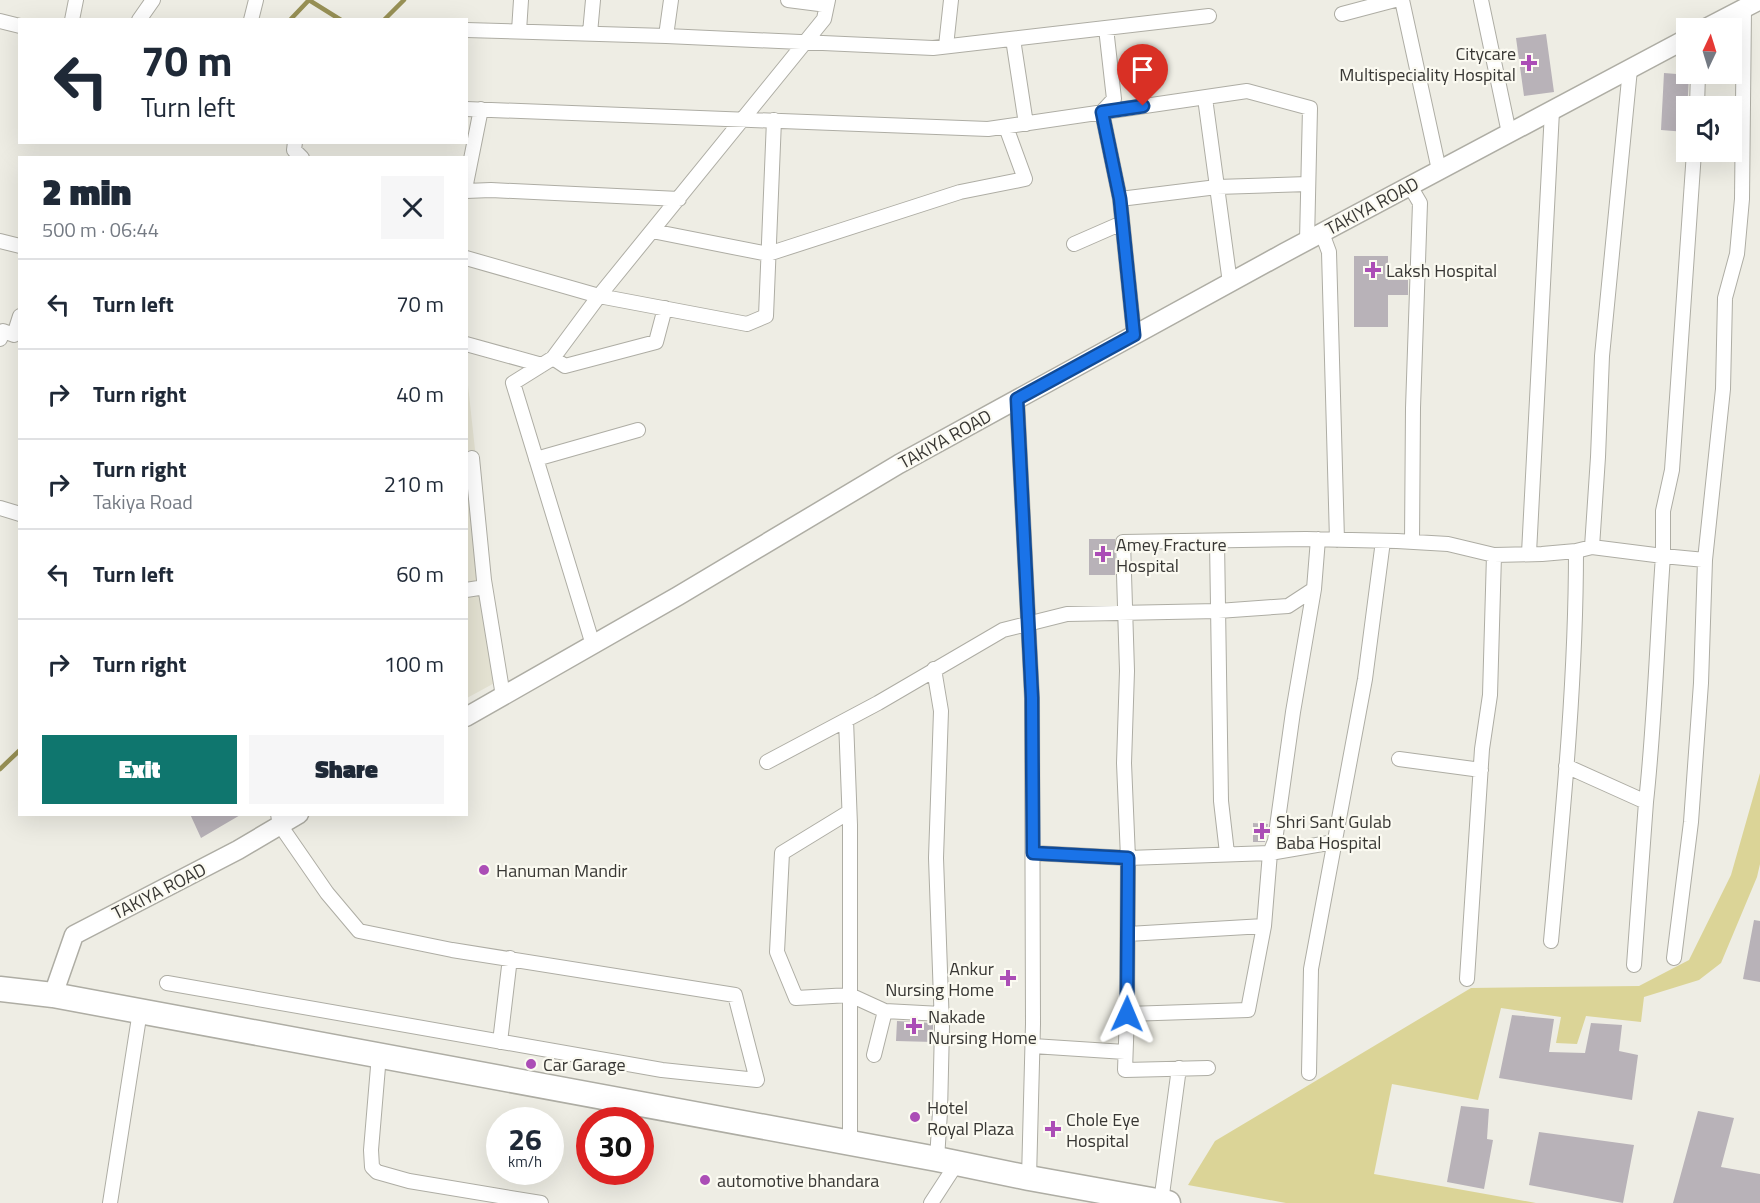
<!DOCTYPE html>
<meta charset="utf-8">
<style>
:root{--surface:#fff;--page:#f6f6f7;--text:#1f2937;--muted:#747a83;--line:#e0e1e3;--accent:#0f766e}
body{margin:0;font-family:"Titillium Web",sans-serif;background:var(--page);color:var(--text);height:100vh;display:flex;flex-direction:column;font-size:22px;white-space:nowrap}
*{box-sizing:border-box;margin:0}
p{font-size:20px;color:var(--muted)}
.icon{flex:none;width:33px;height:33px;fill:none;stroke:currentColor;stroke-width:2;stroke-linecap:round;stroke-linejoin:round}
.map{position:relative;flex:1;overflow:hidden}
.panel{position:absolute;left:18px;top:156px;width:450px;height:660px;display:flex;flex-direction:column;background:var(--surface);border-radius:0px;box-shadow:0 6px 24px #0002}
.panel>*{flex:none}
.guide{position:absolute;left:18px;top:18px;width:450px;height:126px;border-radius:0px;box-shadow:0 6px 24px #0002;background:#fff;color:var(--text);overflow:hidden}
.needle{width:39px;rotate:4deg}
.buttons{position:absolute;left:1676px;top:18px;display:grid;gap:12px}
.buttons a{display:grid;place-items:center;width:66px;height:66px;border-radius:0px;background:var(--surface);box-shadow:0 6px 24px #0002;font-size:30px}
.speed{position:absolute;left:486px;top:1107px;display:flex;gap:12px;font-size:30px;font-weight:700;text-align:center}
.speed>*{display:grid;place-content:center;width:78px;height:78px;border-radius:50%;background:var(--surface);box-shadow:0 6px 24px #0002;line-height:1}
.speed small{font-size:15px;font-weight:400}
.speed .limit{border:9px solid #d22;background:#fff;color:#111}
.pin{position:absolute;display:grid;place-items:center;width:51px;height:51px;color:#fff;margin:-62px -26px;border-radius:50% 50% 50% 0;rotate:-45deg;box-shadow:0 0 6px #0007}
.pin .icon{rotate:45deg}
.me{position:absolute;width:66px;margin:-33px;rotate:1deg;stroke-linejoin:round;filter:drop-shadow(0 0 4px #0008)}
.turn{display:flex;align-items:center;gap:21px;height:126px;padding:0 24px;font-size:27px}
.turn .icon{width:78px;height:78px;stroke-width:2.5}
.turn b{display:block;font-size:42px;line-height:51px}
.round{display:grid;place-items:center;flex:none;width:63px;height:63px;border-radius:0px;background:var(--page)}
.head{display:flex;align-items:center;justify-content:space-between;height:102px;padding:0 24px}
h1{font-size:36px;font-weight:800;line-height:45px}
.action{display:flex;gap:12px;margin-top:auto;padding:12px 24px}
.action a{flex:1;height:69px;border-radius:0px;background:var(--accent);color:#fff;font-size:24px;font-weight:800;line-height:69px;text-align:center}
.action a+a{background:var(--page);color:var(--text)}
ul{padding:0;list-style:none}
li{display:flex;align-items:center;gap:18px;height:90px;padding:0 24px;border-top:2px solid var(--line)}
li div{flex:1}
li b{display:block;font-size:22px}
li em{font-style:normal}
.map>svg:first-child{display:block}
.built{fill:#e4e2d2}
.green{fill:#dbd497}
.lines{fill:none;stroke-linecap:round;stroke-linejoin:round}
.stream{stroke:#979055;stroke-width:4.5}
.building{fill:#b8b2b8}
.street-casing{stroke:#aeada4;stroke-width:16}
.secondary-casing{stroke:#aeada4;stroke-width:21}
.highway-casing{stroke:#aeada4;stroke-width:27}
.street{stroke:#fff;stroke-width:14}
.secondary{stroke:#fff;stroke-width:18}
.highway{stroke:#fff;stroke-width:24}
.route-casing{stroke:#114b97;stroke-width:15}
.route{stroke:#1a73e8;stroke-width:10}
.poi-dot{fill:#ab4db6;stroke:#fbfaf1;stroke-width:2}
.labels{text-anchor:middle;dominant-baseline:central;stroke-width:4.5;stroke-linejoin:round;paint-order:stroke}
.poi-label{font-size:18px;fill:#383734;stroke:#fbfaf1;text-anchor:start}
.street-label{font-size:18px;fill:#383734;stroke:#fbfaf1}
</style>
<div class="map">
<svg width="1760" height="1203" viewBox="0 0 1760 1203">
<rect width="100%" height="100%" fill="#eeede4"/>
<path class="built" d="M 468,385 L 500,680 L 467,698 L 466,386 Z"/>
<path class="green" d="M 1760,773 L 1760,864 L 1757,877 L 1721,963 L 1699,980 L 1644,997 L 1641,1022 L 1586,1016 L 1577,1044 L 1556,1043 L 1561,1017 L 1501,1008 L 1478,1100 L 1392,1084 L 1374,1174 L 1536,1203 L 1286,1203 L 1188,1185 L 1215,1141 L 1471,988 L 1639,986 L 1689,960 L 1731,875 Z"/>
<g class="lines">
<path class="stream" d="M 309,0 L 341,20
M 290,20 L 309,0
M 384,20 L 404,0
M 0,769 L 20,750"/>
</g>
<path class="building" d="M 1546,34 L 1554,92 L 1524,96 L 1516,38 Z
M 1664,73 L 1689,75 L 1686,132 L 1661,130 Z
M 1354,256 L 1388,256 L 1388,280 L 1408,280 L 1408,295 L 1388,295 L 1388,327 L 1354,327 Z
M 1089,539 L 1115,539 L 1115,575 L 1089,575 Z
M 190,814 L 242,814 L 201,838 Z
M 1253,823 L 1268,824 L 1265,842 L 1253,842 Z
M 1754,920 L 1760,921 L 1760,982 L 1743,979 Z
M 1512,1015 L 1554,1019 L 1549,1052 L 1585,1053 L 1591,1023 L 1622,1025 L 1619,1051 L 1638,1055 L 1632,1100 L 1499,1078 Z
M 897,1021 L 933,1023 L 933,1042 L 896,1041 Z
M 1461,1106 L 1489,1109 L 1487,1139 L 1493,1140 L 1484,1189 L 1447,1182 Z
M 1698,1111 L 1734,1118 L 1721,1167 L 1760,1174 L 1760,1203 L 1673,1203 Z
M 1539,1132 L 1634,1145 L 1623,1203 L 1529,1185 Z"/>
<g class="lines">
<g class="street-casing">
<path id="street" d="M 788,0 L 827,5
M 1402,0 L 1439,170
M 1481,0 L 1509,133
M 1342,14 L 1395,0
M 72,20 L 76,0
M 139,20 L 153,0
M 251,20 L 256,0
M 0,21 L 20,26
M 1106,28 L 1114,99 L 1102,112 L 1120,199
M 466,30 L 666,36 L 933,48 L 1209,16
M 519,31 L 521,0
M 590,33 L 593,0
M 666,36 L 671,0
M 1013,39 L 1026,124
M 946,46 L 951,0
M 1205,98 L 1230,283
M 1697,106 L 1698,74
M 466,109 L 988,129 L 1247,91 L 1310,108 L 1307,241
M 295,142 L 294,150 L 302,158
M 466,184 L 481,109
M 1410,186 L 1420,203 L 1413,408 L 1412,542
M 466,191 L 491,190 L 679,199
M 652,231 L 768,254 L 960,192 L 1025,179 L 1006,127
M 1322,233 L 1329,252 L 1337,540
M 0,241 L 20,246
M 1074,244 L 1122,223
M 466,258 L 599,296 L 747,324 L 766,316 L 774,120
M 1134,335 L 1120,199 L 1217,187 L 1308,184
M 0,339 L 3,331 L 14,335 L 20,316
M 466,344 L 542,365
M 553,358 L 565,366 L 656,342 L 665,308
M 1017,399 L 1032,698 L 1033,1024 L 1029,1178
M 472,458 L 484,580 L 503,696
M 536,459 L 638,430
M 0,508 L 20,514
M 1217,541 L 1221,801 L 1227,853
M 1592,547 L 1598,457 L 1602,356 L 1630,69
M 1576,551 L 1592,547 L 1663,556 L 1663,511 L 1672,470 L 1694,152
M 1529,553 L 1552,111
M 1705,560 L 1723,389 L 1725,298 L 1737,254 L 1742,199 L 1744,9
M 466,590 L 485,587
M 593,645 L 513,383 L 553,358 L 599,296 L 824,19 L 828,0
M 934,669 L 941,711 L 936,858 L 942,1027 L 940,1112 L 937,1159
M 846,720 L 850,825 L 850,1144
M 1399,759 L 1481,770
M 767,762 L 878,703 L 1003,630 L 1067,614 L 1218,611 L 1288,606 L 1314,589
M 1566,766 L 1646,802 C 1655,720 1657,638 1663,556 L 1705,560 L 1701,683 L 1691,822 L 1674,958
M 849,812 L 782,853 L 777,952 L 796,998 L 850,995 L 885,1011 L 874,1055
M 1033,853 L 1128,858 L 1127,1014 L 1248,1010 L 1264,926 L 1270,853 L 1128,858 L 1124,763 L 1127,671 L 1123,542 L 1306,539 L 1397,541 L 1448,544 L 1494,555
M 1270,853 L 1275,841 L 1293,712 L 1314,589 L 1318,539
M 1270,853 L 1334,842
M 1128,934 L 1264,926
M 1634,965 L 1646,802
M 1467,979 L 1482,749 L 1490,695 L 1494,555 L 1542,554 L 1576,551 C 1576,681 1563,812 1551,941
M 167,983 L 662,1070 L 757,1080 L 735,995 L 452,950 L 359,931 L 327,893 L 280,825 L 278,814
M 885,1011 L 941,1014
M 1127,1014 L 1125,1070 L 1208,1068
M 500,1042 L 510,958
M 1033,1046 L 1125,1052
M 379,1055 L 371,1150 L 372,1167 L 377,1172 L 409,1181 L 541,1203
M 1309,1073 L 1311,969 L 1365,679 L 1383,541
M 1161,1202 L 1179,1068
M 110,1203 L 140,1011
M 931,1203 L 957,1163"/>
</g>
<g class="secondary-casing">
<path id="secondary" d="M 1706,28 L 1760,0
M 466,717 L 678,596 L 899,464 L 1284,253 L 1686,39
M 53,995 L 74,935 L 238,850 L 299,814"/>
</g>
<g class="highway-casing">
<path id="highway" d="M 0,989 L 53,995 L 937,1159 L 1029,1178 L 1168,1203"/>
</g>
<use href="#street" class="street"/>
<use href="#secondary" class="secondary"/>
<use href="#highway" class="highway"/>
</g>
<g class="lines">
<g class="route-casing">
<path id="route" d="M 1127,1014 L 1128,858 L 1033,853 L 1032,698 L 1017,399 L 1134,335 L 1120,199 L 1102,112 L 1143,106"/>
</g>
<use href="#route" class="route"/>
</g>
<g class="poi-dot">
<path d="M1526 54h6v6h6v6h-6v6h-6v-6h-6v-6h6z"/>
<path d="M1370 261h6v6h6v6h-6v6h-6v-6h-6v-6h6z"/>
<path d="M1100 545h6v6h6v6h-6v6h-6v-6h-6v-6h6z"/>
<path d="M1259 822h6v6h6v6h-6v6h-6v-6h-6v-6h6z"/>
<circle cx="484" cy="870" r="6"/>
<path d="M1005 969h6v6h6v6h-6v6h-6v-6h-6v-6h6z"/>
<path d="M911 1017h6v6h6v6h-6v6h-6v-6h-6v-6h6z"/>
<circle cx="531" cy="1064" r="6"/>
<circle cx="915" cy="1117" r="6"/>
<path d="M1050 1120h6v6h6v6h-6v6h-6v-6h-6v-6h6z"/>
<circle cx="705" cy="1180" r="6"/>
</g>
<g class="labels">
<g class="poi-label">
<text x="1516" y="53" text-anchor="end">Citycare<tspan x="1516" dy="21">Multispeciality Hospital</tspan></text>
<text x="1386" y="270">Laksh Hospital</text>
<text x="1116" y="544">Amey Fracture<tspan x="1116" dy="21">Hospital</tspan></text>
<text x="1276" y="821">Shri Sant Gulab<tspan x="1276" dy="21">Baba Hospital</tspan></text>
<text x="496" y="870">Hanuman Mandir</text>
<text x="994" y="968" text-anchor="end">Ankur<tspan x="994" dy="21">Nursing Home</tspan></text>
<text x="928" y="1016">Nakade<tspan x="928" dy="21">Nursing Home</tspan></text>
<text x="543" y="1064">Car Garage</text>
<text x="927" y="1107">Hotel<tspan x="927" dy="21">Royal Plaza</tspan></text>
<text x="1066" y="1119">Chole Eye<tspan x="1066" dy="21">Hospital</tspan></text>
<text x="717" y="1180">automotive bhandara</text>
</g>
<g class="street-label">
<text transform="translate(1372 206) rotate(-28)">TAKIYA ROAD</text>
<text transform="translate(945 439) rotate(-29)">TAKIYA ROAD</text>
<text transform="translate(159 891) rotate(-27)">TAKIYA ROAD</text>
</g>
</g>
</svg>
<div class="buttons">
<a><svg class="needle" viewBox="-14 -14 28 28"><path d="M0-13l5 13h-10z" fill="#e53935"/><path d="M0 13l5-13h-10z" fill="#747a83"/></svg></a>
<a><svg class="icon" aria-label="sound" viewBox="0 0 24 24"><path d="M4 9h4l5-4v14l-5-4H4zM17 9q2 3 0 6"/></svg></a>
</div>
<div class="speed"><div>26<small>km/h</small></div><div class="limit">30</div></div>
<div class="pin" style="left:1143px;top:106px;background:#d93025"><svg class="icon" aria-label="arrive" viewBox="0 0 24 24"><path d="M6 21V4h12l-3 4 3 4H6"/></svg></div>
<svg class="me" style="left:1127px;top:1014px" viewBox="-20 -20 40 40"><path d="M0-17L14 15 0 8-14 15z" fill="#1a73e8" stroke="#fff" stroke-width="4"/></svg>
<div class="guide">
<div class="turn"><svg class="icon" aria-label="left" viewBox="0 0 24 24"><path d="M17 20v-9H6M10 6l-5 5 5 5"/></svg><div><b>70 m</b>Turn left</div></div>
</div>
<section class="panel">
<div class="head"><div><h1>2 min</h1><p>500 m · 06:44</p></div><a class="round"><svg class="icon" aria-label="close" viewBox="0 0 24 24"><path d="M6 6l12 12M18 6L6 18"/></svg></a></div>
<ul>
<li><svg class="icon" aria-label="left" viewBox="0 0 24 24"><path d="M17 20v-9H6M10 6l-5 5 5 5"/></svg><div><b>Turn left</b></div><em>70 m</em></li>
<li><svg class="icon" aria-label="right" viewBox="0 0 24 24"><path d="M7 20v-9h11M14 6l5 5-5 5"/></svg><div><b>Turn right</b></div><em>40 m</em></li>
<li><svg class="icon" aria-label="right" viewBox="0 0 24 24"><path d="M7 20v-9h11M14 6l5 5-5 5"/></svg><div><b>Turn right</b><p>Takiya Road</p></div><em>210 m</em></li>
<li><svg class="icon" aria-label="left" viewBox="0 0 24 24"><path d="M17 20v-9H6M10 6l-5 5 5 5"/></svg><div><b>Turn left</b></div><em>60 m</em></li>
<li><svg class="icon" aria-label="right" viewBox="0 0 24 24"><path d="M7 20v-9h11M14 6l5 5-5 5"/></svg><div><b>Turn right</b></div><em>100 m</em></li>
</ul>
<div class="action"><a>Exit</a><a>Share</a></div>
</section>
</div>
